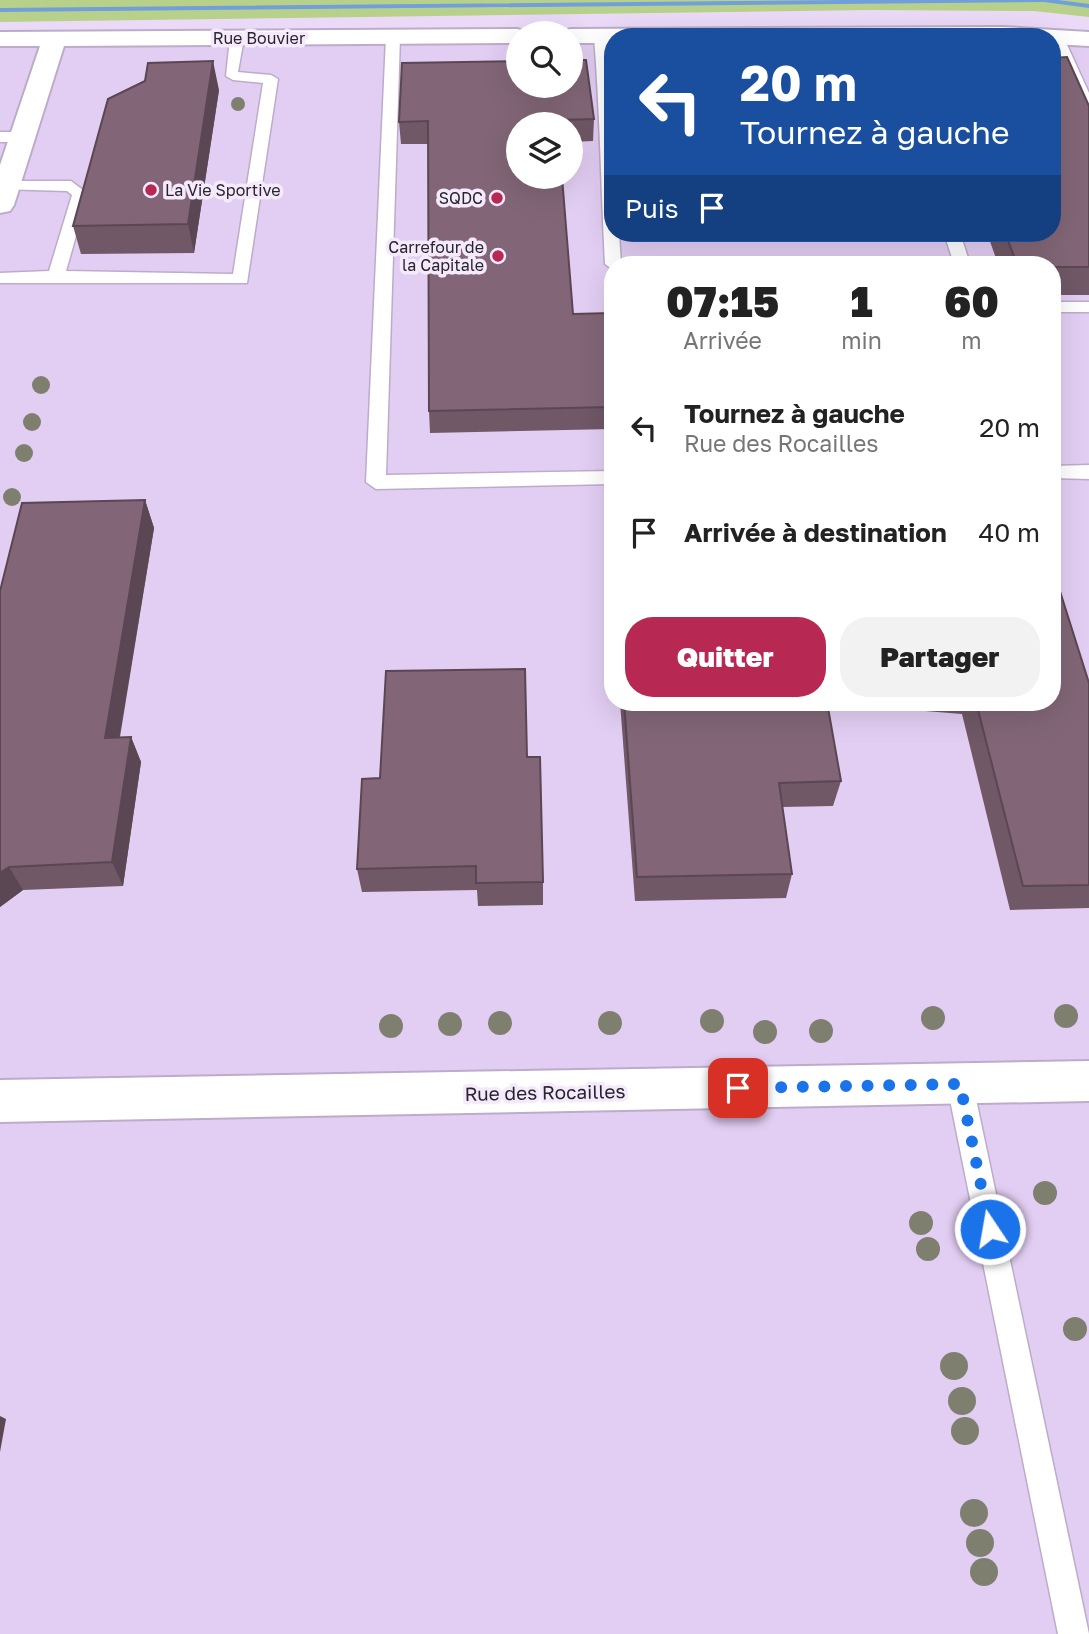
<!DOCTYPE html>
<html lang="fr">
<meta charset="utf-8">
<style>
:root{--surface:#fff;--page:#f2f2f2;--text:#222;--muted:#767676;--accent:#b72853}
body{margin:0;font-family:"Golos Text",sans-serif;background:var(--page);color:var(--text);height:100vh;display:flex;flex-direction:column;font-size:26px;white-space:nowrap}
*{box-sizing:border-box;margin:0}
p{font-size:23px;color:var(--muted)}
.icon{flex:none;width:38px;height:38px;fill:none;stroke:currentColor;stroke-width:2;stroke-linecap:round;stroke-linejoin:round}
.map{position:relative;flex:1;overflow:hidden}
.side{position:absolute;left:604px;top:256px;width:457px;height:455px;display:flex;flex-direction:column;background:var(--surface);border-radius:28px;box-shadow:0 7px 28px #0002}
.side>*{flex:none}
.banner{position:absolute;left:604px;top:28px;width:457px;height:214px;border-radius:28px;box-shadow:0 7px 28px #0002;background:#1a4fa0;color:#fff;overflow:hidden}
.tools{position:absolute;left:506px;top:21px;display:grid;gap:14px}
.tools a{display:grid;place-items:center;width:77px;height:77px;border-radius:50%;background:var(--surface);box-shadow:0 7px 28px #0002;font-size:35px}
.pin{position:absolute;display:grid;place-items:center;width:60px;height:60px;color:#fff;margin:-30px;border-radius:14px;box-shadow:0 4px 10px #0006}
.me{position:absolute;width:77px;margin:-38px;rotate:348deg;stroke-linejoin:round;filter:drop-shadow(0 0 5px #0008)}
.turn{display:flex;align-items:center;gap:24px;height:147px;padding:0 21px;font-size:32px}
.turn .icon{width:91px;height:91px;stroke-width:2.5}
.turn b{display:block;font-size:49px;line-height:60px}
.then{display:flex;align-items:center;height:66px;padding:0 21px;background:#0003;gap:14px;font-size:26px}
.eta{display:flex;justify-content:space-evenly;align-items:center;height:119px;text-align:center}
.eta b{font-size:42px;font-weight:800;line-height:49px}
.cta{display:flex;gap:14px;margin-top:auto;padding:14px 21px}
.cta a{flex:1;height:80px;border-radius:28px;background:var(--accent);color:#fff;font-size:28px;font-weight:800;line-height:80px;text-align:center}
.cta a+a{background:var(--page);color:var(--text)}
ul{padding:0;list-style:none}
li{display:flex;align-items:center;gap:21px;height:105px;padding:0 21px}
li div{flex:1}
li b{display:block;font-size:26px}
li em{font-style:normal}
.map>svg:first-child{display:block}
.built{fill:#e2cef3;fill-rule:evenodd}
.green{fill:#b8d18a}
.lines{fill:none;stroke-linecap:round;stroke-linejoin:round}
.stream{fill:#719fdb;fill-rule:evenodd}
.lane-casing{stroke:#bcacc9;stroke-width:3}
.secondary-casing{stroke:#bcacc9;stroke-width:4}
.lane{fill:#fff;fill-rule:evenodd}
.secondary{fill:#fff;fill-rule:evenodd}
.tree{fill:#7f7f70}
.wall{fill:#705866}
.shaded-wall{fill:#5b4753}
.building{fill:#826677;stroke:#5b4753;stroke-width:2}
.route{stroke:#1a73e8;stroke-width:12;stroke-dasharray:0 21.6}
.poi-dot{fill:#b72853;stroke:#f4eafc;stroke-width:2.5}
.labels{text-anchor:middle;dominant-baseline:central;stroke-width:7;stroke-linejoin:round;paint-order:stroke}
.far-street-label{font-size:16px;fill:#29232e;stroke:#f4eafc}
.far-poi-label{font-size:16px;fill:#29232e;stroke:#f4eafc;text-anchor:end}
.street-label{font-size:19px;fill:#29232e;stroke:#f4eafc}
</style>
<div class="map">
<svg width="1089" height="1634" viewBox="0 0 1089 1634">
<rect width="100%" height="100%" fill="#eadaf8"/>
<path class="built" d="M 1003,34 L 1089,39 L 1089,1634 L 0,1634 L 0,39 L 89,35 L 237,38 L 518,36 L 518,86 L 570,86 L 571,36 ZM 612,37 L 1052,37 L 1052,233 L 612,233 ZM 518,124 L 570,124 L 570,177 L 518,177 ZM 612,264 L 1052,264 L 1052,702 L 612,702 Z"/>
<path class="green" d="M 0,0 L 1089,0 L 1089,17 L 1034,11 L 870,10 L 0,22 Z"/>
<g class="lines">
<path class="stream" d="M 844,0 L 1058,0 L 1089,4 L 1089,8 L 1044,2 L 0,12 L 0,8 Z"/>
<g class="lane-casing">
<path id="lane" d="M 601,32 L 608,36 L 612,84 L 612,233 L 619,233 L 621,264 L 612,264 L 612,269 L 605,264 C 601,188 600,112 594,36 Z
M 1056,32 L 1063,36 L 1089,93 L 1089,114 L 1081,109 L 1049,36 Z
M 393,33 L 400,37 L 386,475 L 612,471 L 612,484 L 376,489 L 366,482 L 386,37 Z
M 237,34 L 244,38 L 238,72 L 271,75 L 278,79 L 247,283 L 0,283 L 0,273 L 49,271 L 72,195 L 67,191 L 0,189 L 0,183 L 6,181 L 71,181 L 88,194 L 66,271 L 233,274 L 263,83 L 233,80 L 226,76 L 230,38 Z
M 0,132 L 21,132 L 29,137 L 21,142 L 0,142 Z
M 944,233 L 960,233 L 970,264 L 954,264 Z
M 1052,302 L 1089,302 L 1089,312 L 1052,312 Z
M 1089,465 L 1089,479 L 1052,478 L 1052,466 Z
M 960,1073 L 969,1077 L 973,1085 L 1089,1634 L 1058,1634 L 947,1085 L 951,1077 Z"/>
</g>
<g class="secondary-casing">
<path id="secondary" d="M 1003,27 L 1089,32 L 1089,46 L 1052,44 L 1052,37 L 612,37 L 612,43 L 570,43 L 570,33 L 560,33 L 570,29 Z
M 518,29 L 528,33 L 518,33 L 518,43 L 64,46 L 14,205 L 10,211 L 0,213 L 0,165 L 40,46 L 0,46 L 0,32 Z
M 1089,1061 L 1089,1101 L 0,1122 L 0,1080 Z"/>
</g>
<use href="#lane" class="lane"/>
<use href="#secondary" class="secondary"/>
</g>
<g class="tree">
<circle cx="238" cy="104" r="7"/>
<circle cx="41" cy="385" r="9"/>
<circle cx="32" cy="422" r="9"/>
<circle cx="24" cy="453" r="9"/>
<circle cx="12" cy="497" r="9"/>
<circle cx="1066" cy="1016" r="12"/>
<circle cx="933" cy="1018" r="12"/>
<circle cx="712" cy="1021" r="12"/>
<circle cx="500" cy="1023" r="12"/>
<circle cx="610" cy="1023" r="12"/>
<circle cx="450" cy="1024" r="12"/>
<circle cx="391" cy="1026" r="12"/>
<circle cx="821" cy="1031" r="12"/>
<circle cx="765" cy="1032" r="12"/>
<circle cx="1045" cy="1193" r="12"/>
<circle cx="921" cy="1223" r="12"/>
<circle cx="928" cy="1249" r="12"/>
<circle cx="1075" cy="1329" r="12"/>
<circle cx="954" cy="1366" r="14"/>
<circle cx="962" cy="1401" r="14"/>
<circle cx="965" cy="1431" r="14"/>
<circle cx="974" cy="1513" r="14"/>
<circle cx="980" cy="1543" r="14"/>
<circle cx="984" cy="1572" r="14"/>
</g>
<path class="wall" d="M 219,90 L 194,253 L 81,254 L 73,226 Z
M 1089,106 L 1089,295 L 1052,295 L 1052,264 L 998,264 L 987,233 L 1052,233 Z
M 594,119 L 593,141 L 570,142 L 570,124 L 518,124 L 573,314 L 612,313 L 612,429 L 430,433 L 429,411 L 428,144 L 401,144 L 399,122 Z
M 145,500 L 154,528 L 120,737 L 131,737 L 141,762 L 123,886 L 23,890 L 0,907 L 0,591 Z
M 610,519 L 612,519 L 612,597 L 609,546 Z
M 1089,683 L 1089,908 L 1010,910 L 962,714 L 913,710 L 913,702 L 1052,702 Z
M 620,702 L 827,702 L 841,781 L 833,806 L 782,807 L 792,874 L 786,898 L 635,901 Z
M 527,757 L 543,882 L 543,905 L 478,906 L 477,890 L 362,892 L 357,869 L 380,778 Z"/>
<path class="shaded-wall" d="M 213,61 L 219,90 L 194,253 L 188,224 Z
M 145,500 L 154,528 L 115,763 L 105,738 Z
M 131,737 L 141,762 L 123,886 L 112,862 Z
M 9,867 L 23,890 L 0,907 L 0,873 Z
M 0,1416 L 6,1419 L 0,1452 Z"/>
<path class="building" d="M 1067,57 L 1089,106 L 1089,267 L 1052,267 L 1052,264 L 1017,264 L 1005,233 L 1052,233 L 1052,58 Z
M 570,60 L 586,60 L 594,119 L 557,120 L 558,124 L 518,124 L 518,177 L 562,177 L 573,314 L 612,313 L 612,407 L 429,411 L 428,121 L 399,122 L 402,63 L 518,61 L 518,86 L 570,86 Z
M 213,61 L 188,224 L 73,226 L 108,99 L 145,81 L 148,63 Z
M 145,500 L 105,738 L 131,737 L 112,862 L 9,867 L 0,873 L 0,591 L 22,503 Z
M 610,519 L 612,519 L 612,548 Z
M 1052,566 L 1089,683 L 1089,885 L 1023,886 L 976,702 L 1052,702 Z
M 525,669 L 527,757 L 540,757 L 543,882 L 476,883 L 476,866 L 357,869 L 362,779 L 380,778 L 386,671 Z
M 624,702 L 827,702 L 841,781 L 779,783 L 792,874 L 637,877 Z"/>
<g class="lines">
<path class="route" d="M 738,1088 L 960,1084 L 990,1229"/>
</g>
<g class="poi-dot">
<circle cx="151" cy="190" r="7"/>
<circle cx="497" cy="198" r="7"/>
<circle cx="498" cy="256" r="7"/>
</g>
<g class="labels">
<g class="far-street-label">
<text x="259" y="38">Rue Bouvier</text>
</g>
<g class="far-poi-label">
<text x="165" y="190" text-anchor="start">La Vie Sportive</text>
<text x="483" y="198">SQDC</text>
<text x="484" y="247">Carrefour de<tspan x="484" dy="18">la Capitale</tspan></text>
</g>
<g class="street-label">
<text transform="translate(545 1092) rotate(-1)">Rue des Rocailles</text>
</g>
</g>
</svg>
<div class="tools">
<a><svg class="icon" aria-label="search" viewBox="0 0 24 24"><circle cx="10" cy="10" r="6"/><path d="M15 15l6 6"/></svg></a>
<a><svg class="icon" aria-label="layers" viewBox="0 0 24 24"><path d="M12 4l9 5-9 5-9-5zM3 14l9 5 9-5"/></svg></a>
</div>
<div class="pin" style="left:738px;top:1088px;background:#d93025"><svg class="icon" aria-label="arrive" viewBox="0 0 24 24"><path d="M6 21V4h12l-3 4 3 4H6"/></svg></div>
<svg class="me" style="left:990px;top:1229px" viewBox="-20 -20 40 40"><circle r="17" fill="#1a73e8" stroke="#fff" stroke-width="3"/><path d="M0-11L8 9 0 5-8 9z" fill="#fff"/></svg>
<div class="banner">
<div class="turn"><svg class="icon" aria-label="left" viewBox="0 0 24 24"><path d="M17 20v-9H6M10 6l-5 5 5 5"/></svg><div><b>20 m</b>Tournez à gauche</div></div>
<div class="then">Puis<svg class="icon" aria-label="arrive" viewBox="0 0 24 24"><path d="M6 21V4h12l-3 4 3 4H6"/></svg></div>
</div>
<section class="side">
<div class="eta">
<div><b>07:15</b><p>Arrivée</p></div>
<div><b>1</b><p>min</p></div>
<div><b>60</b><p>m</p></div>
</div>
<ul>
<li><svg class="icon" aria-label="left" viewBox="0 0 24 24"><path d="M17 20v-9H6M10 6l-5 5 5 5"/></svg><div><b>Tournez à gauche</b><p>Rue des Rocailles</p></div><em>20 m</em></li>
<li><svg class="icon" aria-label="arrive" viewBox="0 0 24 24"><path d="M6 21V4h12l-3 4 3 4H6"/></svg><div><b>Arrivée à destination</b></div><em>40 m</em></li>
</ul>
<div class="cta"><a>Quitter</a><a>Partager</a></div>
</section>
</div>
